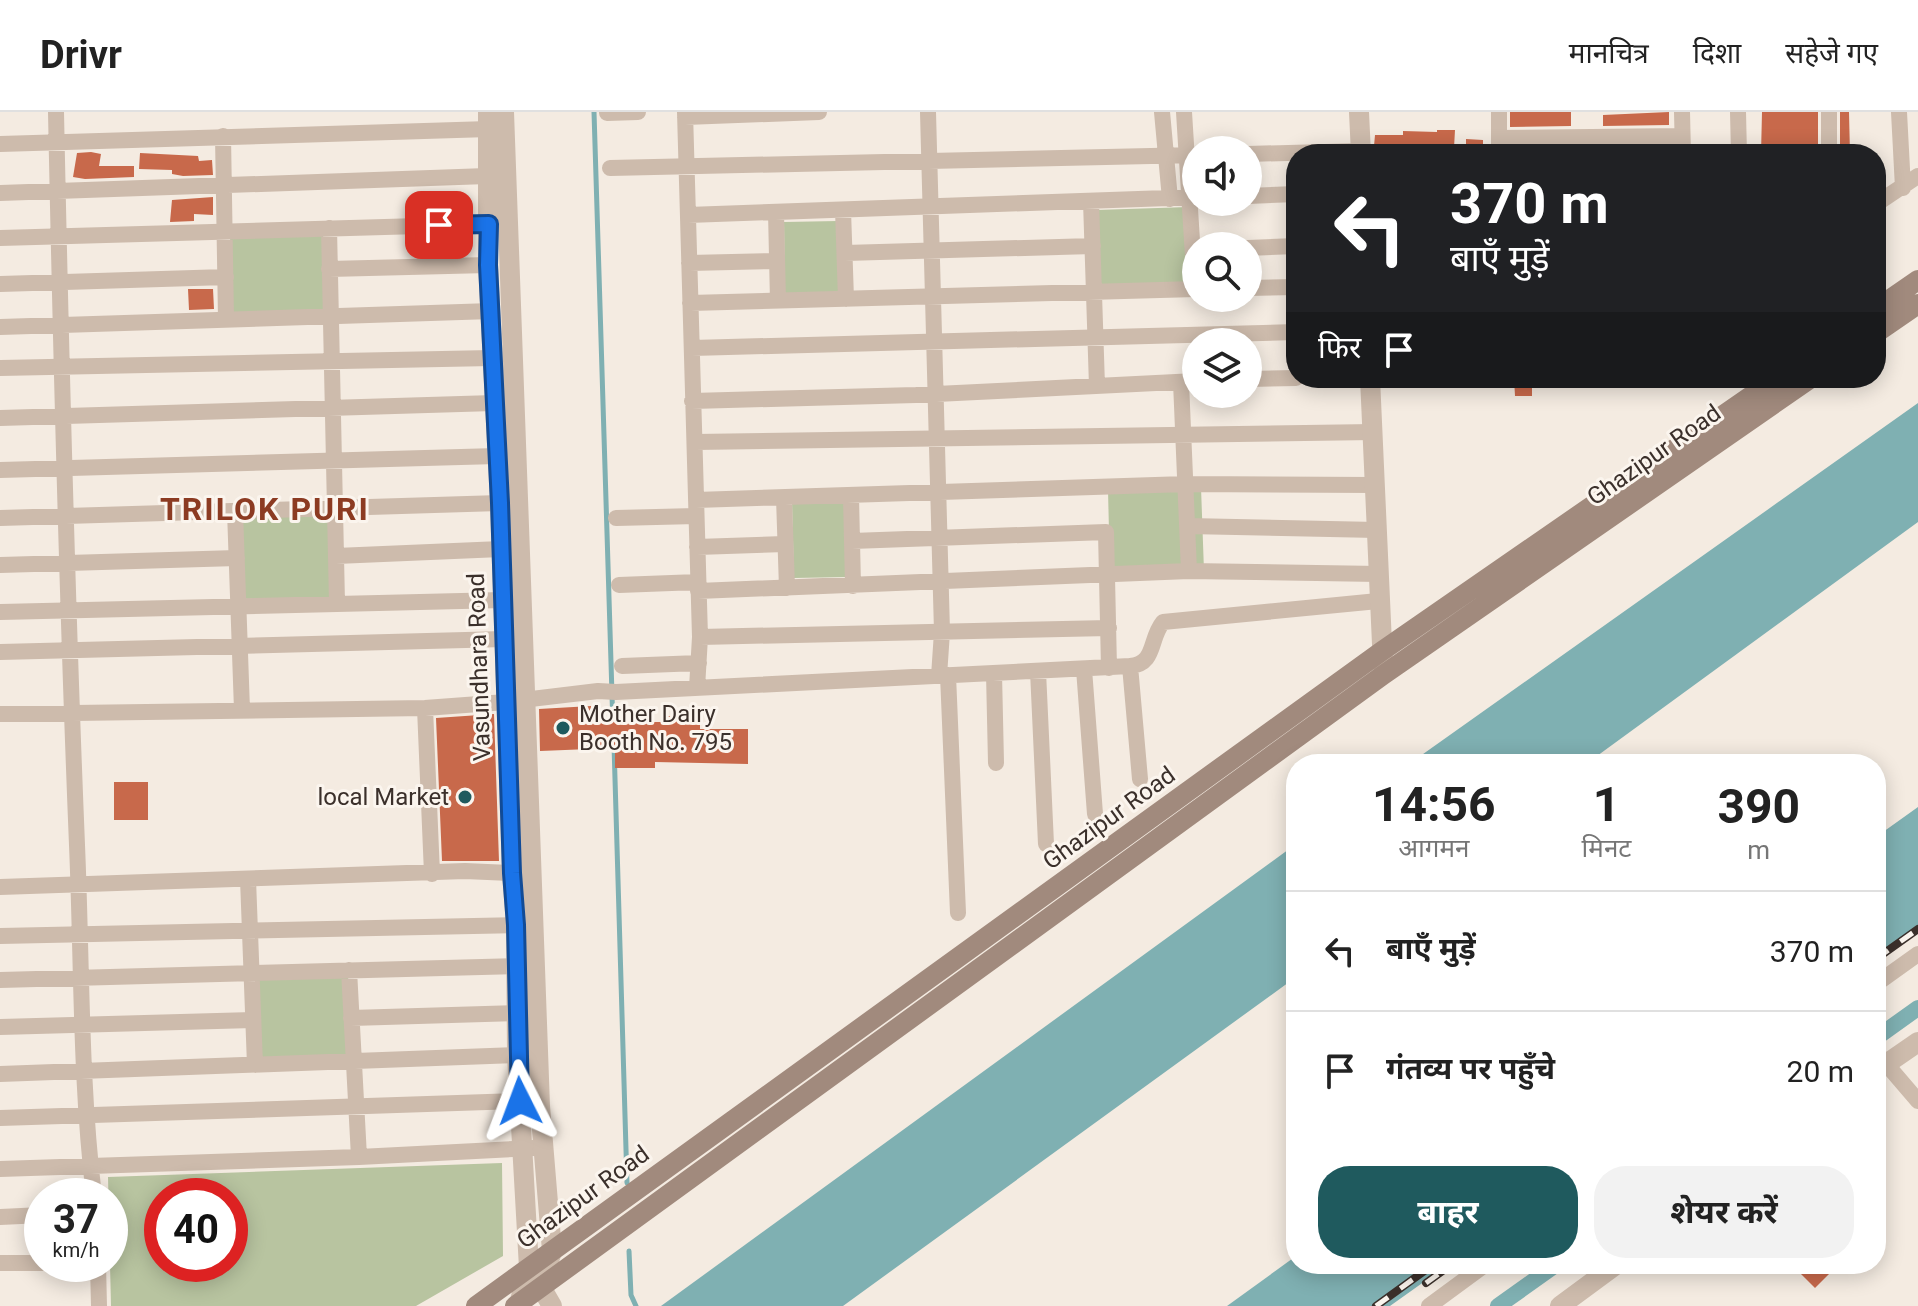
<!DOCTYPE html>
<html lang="hi">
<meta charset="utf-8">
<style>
:root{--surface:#fff;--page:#f2f2f2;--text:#222;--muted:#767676;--line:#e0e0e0;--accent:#1f5a5e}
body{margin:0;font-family:Roboto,"Noto Sans Devanagari",sans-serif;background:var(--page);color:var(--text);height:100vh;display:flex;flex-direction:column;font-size:30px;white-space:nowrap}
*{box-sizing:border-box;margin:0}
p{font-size:26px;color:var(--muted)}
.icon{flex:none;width:44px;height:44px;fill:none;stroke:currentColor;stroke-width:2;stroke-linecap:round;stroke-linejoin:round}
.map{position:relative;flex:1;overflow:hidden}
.side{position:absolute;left:1286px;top:642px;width:600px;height:520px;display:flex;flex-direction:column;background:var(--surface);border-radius:32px;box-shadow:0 4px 20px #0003}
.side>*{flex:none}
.top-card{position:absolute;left:1286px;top:32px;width:600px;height:244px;border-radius:32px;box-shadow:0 4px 20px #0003;background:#202124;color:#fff;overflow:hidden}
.controls{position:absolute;left:1182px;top:24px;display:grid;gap:16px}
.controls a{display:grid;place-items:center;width:80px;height:80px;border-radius:50%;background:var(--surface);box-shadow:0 4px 20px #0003;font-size:40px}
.speed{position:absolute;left:24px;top:1066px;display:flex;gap:16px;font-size:40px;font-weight:700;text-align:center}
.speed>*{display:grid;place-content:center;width:104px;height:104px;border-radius:50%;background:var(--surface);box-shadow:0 4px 20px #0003;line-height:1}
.speed small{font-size:20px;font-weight:400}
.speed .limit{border:12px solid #d22;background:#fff;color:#111}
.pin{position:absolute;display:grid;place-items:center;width:68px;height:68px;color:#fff;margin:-34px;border-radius:16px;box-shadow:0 4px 12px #0006}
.me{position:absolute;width:88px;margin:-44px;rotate:357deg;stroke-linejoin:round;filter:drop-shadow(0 0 6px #0008)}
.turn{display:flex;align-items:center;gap:28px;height:168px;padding:0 32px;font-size:36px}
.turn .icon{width:104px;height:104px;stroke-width:2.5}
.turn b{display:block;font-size:56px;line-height:68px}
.then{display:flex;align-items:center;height:76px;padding:0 32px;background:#0003;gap:16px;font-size:30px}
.eta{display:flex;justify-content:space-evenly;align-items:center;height:136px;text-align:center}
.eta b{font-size:48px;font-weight:700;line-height:56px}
.cta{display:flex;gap:16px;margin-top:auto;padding:16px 32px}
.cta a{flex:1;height:92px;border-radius:32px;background:var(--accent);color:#fff;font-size:32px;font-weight:700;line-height:92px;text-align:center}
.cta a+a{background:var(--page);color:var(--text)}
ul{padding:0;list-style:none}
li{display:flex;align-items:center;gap:24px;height:120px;padding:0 32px;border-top:2px solid var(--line)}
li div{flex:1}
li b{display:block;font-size:30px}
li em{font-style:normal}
header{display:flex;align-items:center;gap:48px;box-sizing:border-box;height:112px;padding:0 40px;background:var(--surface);border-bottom:2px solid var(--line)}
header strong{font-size:38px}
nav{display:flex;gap:44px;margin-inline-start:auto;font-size:28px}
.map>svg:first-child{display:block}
.green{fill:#b8c4a0;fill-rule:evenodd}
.water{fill:#7fb0b2}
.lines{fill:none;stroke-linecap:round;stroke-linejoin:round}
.stream{stroke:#7fb0b2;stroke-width:5}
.canal{stroke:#7fb0b2;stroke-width:16}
.building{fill:#c8694b}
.minor{stroke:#cdbbac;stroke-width:16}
.tertiary{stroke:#cdbbac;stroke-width:20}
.secondary{stroke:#a18a7d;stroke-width:20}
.rail-casing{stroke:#3b302b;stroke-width:8}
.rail{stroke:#fbf5ee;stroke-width:5;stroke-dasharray:15;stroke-linecap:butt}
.route-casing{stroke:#114b97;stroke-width:20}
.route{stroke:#1a73e8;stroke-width:14}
.poi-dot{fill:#1f5a5e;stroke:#fbf5ee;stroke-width:3}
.labels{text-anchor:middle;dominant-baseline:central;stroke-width:6;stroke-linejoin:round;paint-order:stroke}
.street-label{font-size:24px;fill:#3b302b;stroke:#fbf5ee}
.poi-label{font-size:24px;fill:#3b302b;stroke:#fbf5ee;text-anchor:start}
.district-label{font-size:32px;font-weight:bold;letter-spacing:2px;fill:#8c3b22;stroke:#fbf5ee}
</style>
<header>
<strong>Drivr</strong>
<nav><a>मानचित्र</a><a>दिशा</a><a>सहेजे गए</a></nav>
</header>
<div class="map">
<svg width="1918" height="1194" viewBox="0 0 1918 1194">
<rect width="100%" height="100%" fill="#f4ebe1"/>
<path class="green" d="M 1189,95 L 1193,178 L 1098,180 L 1096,98 Z
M 838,109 L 839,184 L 785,185 L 784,110 Z
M 323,121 L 327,204 L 232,206 L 230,123 Z
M 1201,375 L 1204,459 L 1110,461 L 1108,378 Z
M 846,389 L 848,465 L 794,466 L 792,390 Z
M 332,401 L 335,485 L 240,487 L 238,404 Z
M 348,863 L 352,947 L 257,948 L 255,866 Z
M 502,1051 L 503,1144 L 416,1194 L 111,1194 L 108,1065 ZM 230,1084 L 230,1152 L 162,1152 L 162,1084 Z"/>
<path class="water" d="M 1918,291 L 1918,410 L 1586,652 L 1409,652 Z
M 1918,695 L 1918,817 L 1876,847 L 1876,725 Z
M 1296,732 L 1296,865 L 843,1194 L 661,1194 Z
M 1296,1144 L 1296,1152 L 1449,1152 L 1390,1194 L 1227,1194 Z"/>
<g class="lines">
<path class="stream" d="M 594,0 L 613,615
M 614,633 L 627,1071
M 629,1139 L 631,1183 L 636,1194"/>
<path class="canal" d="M 1876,926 L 1918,896
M 1498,1194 L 1557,1152"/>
</g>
<path class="building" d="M 1510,0 L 1571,0 L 1571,14 L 1510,15 Z
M 1669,0 L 1669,13 L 1603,14 L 1603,3 Z
M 1762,0 L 1818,0 L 1818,42 L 1761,42 Z
M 1840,0 L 1849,0 L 1850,42 L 1840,42 Z
M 1437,18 L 1455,18 L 1454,36 L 1374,34 L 1375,23 L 1403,23 L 1403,19 L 1437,20 Z
M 1466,27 L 1483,28 L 1483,42 L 1466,42 Z
M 1573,36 L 1573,42 L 1510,42 L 1510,37 Z
M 91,40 L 101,42 L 99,54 L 134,54 L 134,65 L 85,67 L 73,65 L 77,41 Z
M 140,41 L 198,44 L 199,49 L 212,48 L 213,63 L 183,64 L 172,62 L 172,58 L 139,57 Z
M 213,85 L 213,103 L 194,102 L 194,109 L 170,110 L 172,88 Z
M 188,177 L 213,177 L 214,197 L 189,198 Z
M 1514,266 L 1532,266 L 1532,284 L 1515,284 Z
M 591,594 L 591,610 L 661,610 L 661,604 L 700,604 L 700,617 L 748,617 L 748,652 L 655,650 L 655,656 L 615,656 L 615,636 L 540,639 L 539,597 Z
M 494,602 L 499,749 L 442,749 L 436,606 Z
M 114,670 L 148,670 L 148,708 L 114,708 Z
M 1791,1152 L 1839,1152 L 1815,1176 Z"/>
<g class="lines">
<path class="minor" d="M 56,0 C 61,244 67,489 77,733 C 82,850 80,968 94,1084
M 685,0 L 700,525 L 697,576
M 928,0 L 942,520 L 939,564
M 1162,0 L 1170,87
M 1184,0 L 1195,177
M 1499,0 L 1499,42
M 1682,0 L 1683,42
M 1738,0 L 1739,42
M 1829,0 L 1829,42
M 1899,0 L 1903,76
M 607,1 L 638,0
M 685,5 L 819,0
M 223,24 L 226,207
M 1499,26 L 1682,24
M 0,32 L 489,17
M 1248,42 L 1361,39
M 610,56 L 1196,43
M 0,81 L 487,64
M 1248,84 L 1296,82
M 1091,89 L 1097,274
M 1876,92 L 1918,64
M 843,98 L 846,187
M 776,100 L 778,189
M 688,103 L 1196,85
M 329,116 L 337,491
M 0,126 L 489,112
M 1248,136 L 1296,134
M 845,141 L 1093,134
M 689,151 L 777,149
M 329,157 L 488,153
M 0,172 L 226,165
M 1248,176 L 1296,175
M 690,191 L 1196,177
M 0,215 L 492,199
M 692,236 L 1296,220
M 0,256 L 492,246
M 1248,267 L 1296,266
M 1181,270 L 1189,459
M 692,289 L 916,283 L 1196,269
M 0,306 L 494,291
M 695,330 L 1374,320
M 0,358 L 497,344
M 851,384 L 853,474
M 784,386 L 787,476
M 696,388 L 1186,372 L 1375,373
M 235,399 L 242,598
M 0,406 L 500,391
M 616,406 L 696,404
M 1188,414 L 1377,418
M 852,429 L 1106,420 L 1109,556
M 697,435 L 785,432
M 336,444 L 501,437
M 0,453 L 237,446
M 619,473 L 698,470
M 698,479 L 1189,459 L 1379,462
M 0,500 L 503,488
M 700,525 L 1109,516
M 0,540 L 504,527
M 622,554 L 699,551
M 1130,554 L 1140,667
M 1084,557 L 1095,702
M 1038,559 L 1046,732
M 994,561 L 996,651
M 948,563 L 958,801
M 425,596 L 432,762
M 0,602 L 425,596 L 506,590 L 598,579 L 616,580 L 1130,554 C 1156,552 1149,527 1163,510 L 1378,489
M 248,767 L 255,953
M 0,775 L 465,759 L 512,761
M 0,824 L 516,813
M 349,858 L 359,1045
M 0,868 L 516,854
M 1876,872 L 1918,842
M 351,906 L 517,901
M 0,915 L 253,908
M 1876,940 L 1918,989
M 0,962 L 517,943
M 0,1006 L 520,989
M 0,1057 L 359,1045 L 534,1036
M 0,1105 L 42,1103
M 0,1151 L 42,1151
M 98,1152 L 99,1194
M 1429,1194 L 1486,1152"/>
<path class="tertiary" d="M 488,0 L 488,153 L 500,391 L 512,761 L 516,813 L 517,943 L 529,1156 L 519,1192 L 520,1194
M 504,0 L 540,994 L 552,1139 L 541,1175 L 552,1194
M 1359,0 L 1361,42
M 1370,266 L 1383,554
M 1876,959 L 1918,930
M 1560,1194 L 1617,1152"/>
<path class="secondary" d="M 1876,197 L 1918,168
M 1876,221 L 1918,192
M 476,1194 L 1382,539 L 1777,266
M 515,1194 L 1383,563 L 1811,266"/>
<g class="rail-casing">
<path id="rail" d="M 1876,847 L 1918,817
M 1426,1171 L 1452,1152
M 1376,1194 L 1434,1152"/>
</g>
<use href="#rail" class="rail"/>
</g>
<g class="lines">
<g class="route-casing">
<path id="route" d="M 439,113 L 489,112 L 488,153 L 500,391 L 512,761 L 516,813 L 520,989"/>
</g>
<use href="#route" class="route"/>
</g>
<g class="poi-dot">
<circle cx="563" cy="616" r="8"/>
<circle cx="465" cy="685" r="8"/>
</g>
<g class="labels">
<g class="street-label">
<text transform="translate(1654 343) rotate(-35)">Ghazipur Road</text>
<text transform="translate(479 555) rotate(-92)">Vasundhara Road</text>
<text transform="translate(1109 706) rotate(-36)">Ghazipur Road</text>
<text transform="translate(583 1085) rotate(-36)">Ghazipur Road</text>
</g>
<g class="poi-label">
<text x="579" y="602">Mother Dairy<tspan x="579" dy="28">Booth No. 795</tspan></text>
<text x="449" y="685" text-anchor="end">local Market</text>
</g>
<g class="district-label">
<text x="265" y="397">TRILOK PURI</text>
</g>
</g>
</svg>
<div class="controls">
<a><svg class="icon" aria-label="sound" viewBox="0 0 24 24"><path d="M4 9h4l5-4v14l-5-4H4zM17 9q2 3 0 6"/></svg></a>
<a><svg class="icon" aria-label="search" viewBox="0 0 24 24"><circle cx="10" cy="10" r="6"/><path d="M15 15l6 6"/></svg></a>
<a><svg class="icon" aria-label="layers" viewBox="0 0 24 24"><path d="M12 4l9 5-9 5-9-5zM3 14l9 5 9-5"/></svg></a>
</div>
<div class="speed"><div>37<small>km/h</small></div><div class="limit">40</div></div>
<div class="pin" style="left:439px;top:113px;background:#d93025"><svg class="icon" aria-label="arrive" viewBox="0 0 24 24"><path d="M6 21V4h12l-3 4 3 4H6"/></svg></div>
<svg class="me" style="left:520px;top:989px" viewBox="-20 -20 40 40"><path d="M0-17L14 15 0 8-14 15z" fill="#1a73e8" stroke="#fff" stroke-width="4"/></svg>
<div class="top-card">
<div class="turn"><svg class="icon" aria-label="left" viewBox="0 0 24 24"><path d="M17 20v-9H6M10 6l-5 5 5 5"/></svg><div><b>370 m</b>बाएँ मुड़ें</div></div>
<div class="then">फिर<svg class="icon" aria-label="arrive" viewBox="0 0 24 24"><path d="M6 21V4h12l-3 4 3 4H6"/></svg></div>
</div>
<section class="side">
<div class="eta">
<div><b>14:56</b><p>आगमन</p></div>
<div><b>1</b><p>मिनट</p></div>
<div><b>390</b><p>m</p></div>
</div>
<ul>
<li><svg class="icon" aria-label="left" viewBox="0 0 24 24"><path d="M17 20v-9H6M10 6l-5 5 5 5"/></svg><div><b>बाएँ मुड़ें</b></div><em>370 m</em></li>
<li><svg class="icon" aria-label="arrive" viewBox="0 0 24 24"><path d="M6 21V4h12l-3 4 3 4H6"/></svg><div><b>गंतव्य पर पहुँचे</b></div><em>20 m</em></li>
</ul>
<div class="cta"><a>बाहर</a><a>शेयर करें</a></div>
</section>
</div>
